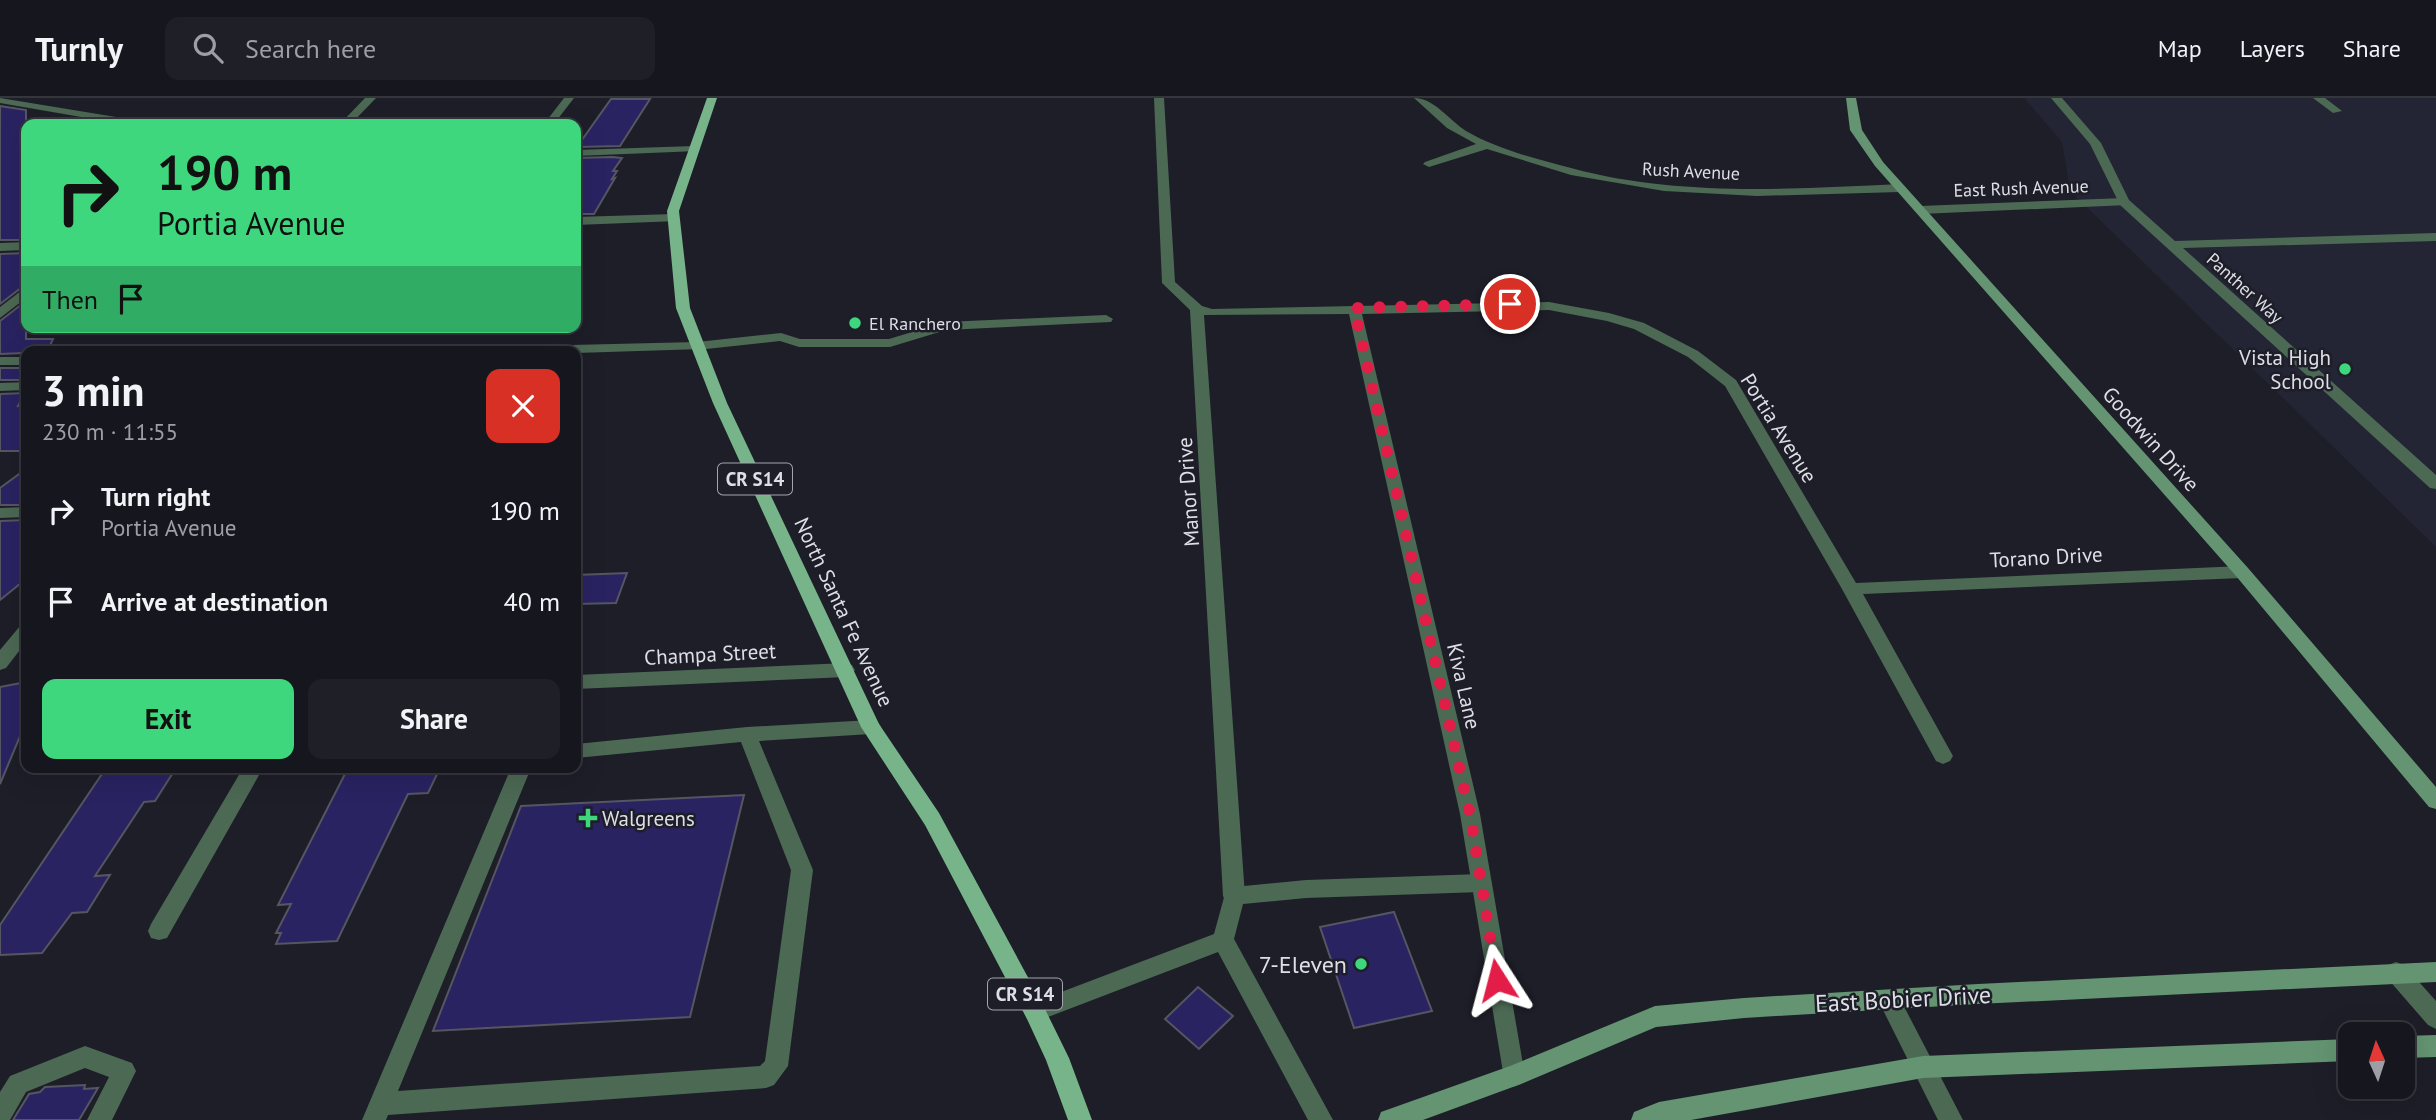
<!DOCTYPE html>
<meta charset="utf-8">
<style>
:root{--surface:#16161e;--page:#1f1f27;--text:#f1f3f6;--muted:#9e9fa4;--line:#35353c;--accent:#3ed77d}
body{margin:0;font-family:"PT Sans",sans-serif;background:var(--page);color:var(--text);height:100vh;display:flex;flex-direction:column;font-size:26px;white-space:nowrap}
*{box-sizing:border-box;margin:0}
p{font-size:23px;color:var(--muted)}
.icon{flex:none;width:38px;height:38px;fill:none;stroke:currentColor;stroke-width:2;stroke-linecap:round;stroke-linejoin:round}
.map{position:relative;flex:1;overflow:hidden}
.sheet{position:absolute;left:21px;top:248px;width:560px;height:427px;display:flex;flex-direction:column;background:var(--surface);border-radius:14px;box-shadow:0 7px 28px #0002,0 0 0 2px var(--line)}
.sheet>*{flex:none}
.top-card{position:absolute;left:21px;top:21px;width:560px;height:214px;border-radius:14px;box-shadow:0 7px 28px #0002,0 0 0 2px var(--line);background:#3ed77d;color:#111;overflow:hidden}
.needle{width:46px;rotate:357deg}
.controls{position:absolute;left:2338px;top:924px;display:grid;gap:14px}
.controls a{display:grid;place-items:center;width:77px;height:77px;border-radius:14px;background:var(--surface);box-shadow:0 7px 28px #0002,0 0 0 2px var(--line);font-size:35px}
.pin{position:absolute;display:grid;place-items:center;width:60px;height:60px;color:#fff;margin:-30px;border:4px solid #fff;border-radius:50%;box-shadow:0 2px 7px #0007}
.me{position:absolute;width:77px;margin:-38px;rotate:351deg;stroke-linejoin:round;filter:drop-shadow(0 0 5px #0008)}
.turn{display:flex;align-items:center;gap:24px;height:147px;padding:0 21px;font-size:32px}
.turn .icon{width:91px;height:91px;stroke-width:2.5}
.turn b{display:block;font-size:49px;line-height:60px}
.then{display:flex;align-items:center;height:66px;padding:0 21px;background:#0003;gap:14px;font-size:26px}
.round{display:grid;place-items:center;flex:none;width:74px;height:74px;border-radius:14px;background:var(--page)}
.overview{display:flex;align-items:center;justify-content:space-between;height:119px;padding:0 21px}
h1{font-size:42px;font-weight:700;line-height:52px}
.primary-button{display:flex;gap:14px;margin-top:auto;padding:14px 21px}
.primary-button a{flex:1;height:80px;border-radius:14px;background:var(--accent);color:#111;font-size:28px;font-weight:700;line-height:80px;text-align:center}
.primary-button a+a{background:var(--page);color:var(--text)}
ul{padding:0;list-style:none}
li{display:flex;align-items:center;gap:21px;height:91px;padding:0 21px}
li div{flex:1}
li b{display:block;font-size:26px}
li em{font-style:normal}
header{display:flex;align-items:center;gap:42px;box-sizing:border-box;height:98px;padding:0 35px;background:var(--surface);border-bottom:2px solid var(--line)}
header strong{font-size:33px}
nav{display:flex;gap:38px;margin-inline-start:auto;font-size:24px}
.search{width:490px;height:63px;background:var(--page);display:flex;align-items:center;gap:18px;box-sizing:border-box;padding:0 24px;border-radius:14px;color:var(--muted);font-size:26px}
.map>svg:first-child{display:block}
.built{fill:#232434}
.building{fill:#292362;stroke:#555662;stroke-width:2}
.lines{fill:none;stroke-linecap:round;stroke-linejoin:round}
.lane{fill:#4c6954;fill-rule:evenodd}
.street{fill:#4c6954;fill-rule:evenodd}
.secondary{fill:#649472;fill-rule:evenodd}
.primary{fill:#77b489;fill-rule:evenodd}
.route{stroke:#e11d48;stroke-width:12;stroke-dasharray:0 21.6}
.poi-dot{fill:#3ed77d;stroke:#1d1e28;stroke-width:2.5}
.labels{text-anchor:middle;dominant-baseline:central;stroke-width:5;stroke-linejoin:round;paint-order:stroke}
.far-street-label{font-size:18px;fill:#dedee6;stroke:#1d1e28}
.far-poi-label{font-size:18px;fill:#dedee6;stroke:#1d1e28;text-anchor:start}
.shield{fill:#1d1e28;stroke:#a4a4ad;stroke-width:2}
.shield-label{font-size:19px;font-weight:bold;fill:#dedee6}
.poi-label{font-size:21px;fill:#dedee6;stroke:#1d1e28;text-anchor:end}
.street-label{font-size:21px;fill:#dedee6;stroke:#1d1e28}
.near-poi-label{font-size:24px;fill:#dedee6;stroke:#1d1e28;text-anchor:end}
.near-street-label{font-size:24px;fill:#dedee6;stroke:#1d1e28}
</style>
<header>
<strong>Turnly</strong>
<div class="search"><svg class="icon" aria-label="search" viewBox="0 0 24 24"><circle cx="10" cy="10" r="6"/><path d="M15 15l6 6"/></svg>Search here</div>
<nav><a>Map</a><a>Layers</a><a>Share</a></nav>
</header>
<div class="map">
<svg width="2436" height="1022" viewBox="0 0 2436 1022">
<rect width="100%" height="100%" fill="#1d1e28"/>
<path class="built" d="M 2024,0 L 2436,0 L 2436,449 L 2070,93 L 2062,44 Z"/>
<path class="building" d="M 611,1 L 650,1 L 620,48 L 577,49 Z
M 0,8 L 26,12 L 26,142 L 0,142 Z
M 612,59 L 622,60 L 613,73 L 617,73 L 612,81 L 615,80 L 594,116 L 576,116 L 576,60 Z
M 26,155 L 26,186 L 0,206 L 0,156 Z
M 26,203 L 26,241 L 53,241 L 47,254 L 0,256 L 0,223 Z
M 0,270 L 26,270 L 26,282 L 0,282 Z
M 25,295 L 18,308 L 26,307 L 26,353 L 0,353 L 0,296 Z
M 26,371 L 26,407 L 0,407 L 0,390 Z
M 26,422 L 26,481 L 0,502 L 0,423 Z
M 627,475 L 616,505 L 576,506 L 576,477 Z
M 26,584 L 26,624 L 0,686 L 0,589 Z
M 106,670 L 176,670 L 155,703 L 144,704 L 95,778 L 110,777 L 87,814 L 72,815 L 42,855 L 0,857 L 0,827 Z
M 348,670 L 440,670 L 428,695 L 408,696 L 337,843 L 276,846 L 281,835 L 276,835 L 291,806 L 278,807 Z
M 744,697 L 690,919 L 433,933 L 521,708 Z
M 1394,814 L 1432,913 L 1354,930 L 1320,829 Z
M 1198,889 L 1233,918 L 1199,951 L 1165,921 Z
M 85,987 L 84,991 L 98,990 L 79,1022 L 13,1022 L 29,996 L 40,994 L 45,989 Z"/>
<g class="lines">
<path class="lane" d="M 365,0 L 376,0 L 351,26 L 340,26 Z
M 564,0 L 574,0 L 554,26 L 544,26 Z
M 2051,0 L 2062,0 L 2101,45 L 2129,102 L 2175,143 L 2436,135 L 2436,143 L 2183,150 L 2436,377 L 2436,391 L 2430,390 L 2120,107 L 2090,46 Z
M 2313,0 L 2325,0 L 2342,13 L 2333,15 Z
M 694,48 L 700,51 L 698,53 L 576,58 L 576,52 Z
M 674,116 L 678,117 L 678,123 L 576,127 L 576,119 Z
M 26,144 L 26,152 L 0,153 L 0,145 Z
M 1106,217 L 1113,221 L 1111,224 L 946,232 L 890,249 L 799,249 L 780,243 L 697,252 L 690,248 L 697,244 L 781,235 L 800,241 L 889,241 L 945,224 Z
M 26,284 L 26,292 L 0,293 L 0,285 Z
M 26,409 L 26,419 L 0,420 L 0,410 Z
M 26,526 L 26,544 L 6,570 L 0,572 L 0,552 L 20,528 Z
M 871,622 L 878,624 L 881,629 L 878,634 L 871,636 L 759,643 L 813,772 L 788,968 L 774,987 L 766,990 L 388,1017 L 386,1022 L 362,1022 L 511,670 L 531,670 L 398,993 L 760,968 L 765,963 L 791,772 L 741,644 L 576,660 L 576,646 L 747,629 Z
M 243,670 L 263,670 L 167,840 L 159,842 L 151,840 L 148,833 L 151,826 Z
M 1481,776 L 1488,779 L 1492,785 L 1488,791 L 1481,794 L 1306,800 L 1243,806 L 1234,841 L 1333,1022 L 1308,1022 L 1218,854 L 1035,924 L 1027,921 L 1024,914 L 1027,907 L 1214,836 L 1226,792 L 1234,789 L 1306,782 Z
M 2396,864 L 2404,867 L 2436,903 L 2436,931 L 2428,927 L 2388,881 L 2385,874 L 2388,867 Z
M 1889,892 L 1897,895 L 1963,1022 L 1938,1022 L 1878,902 L 1881,895 Z
M 85,948 L 132,965 L 136,973 L 112,1022 L 87,1022 L 109,979 L 85,970 L 26,994 L 10,1022 L 0,1022 L 0,994 L 10,978 Z"/>
<path class="street" d="M 0,0 L 116,19 L 181,20 L 195,26 L 116,25 L 0,5 Z
M 1154,0 L 1164,0 L 1175,184 L 1202,208 L 1212,211 L 1549,204 L 1609,215 L 1644,225 L 1698,253 L 1736,282 L 1856,485 L 2242,468 L 2251,474 L 2242,480 L 1863,496 L 1953,658 L 1950,663 L 1943,666 L 1936,663 L 1842,491 L 1725,288 L 1688,259 L 1634,231 L 1607,223 L 1549,212 L 1362,216 L 1480,716 L 1525,978 L 1521,986 L 1513,989 L 1505,986 L 1460,716 L 1349,216 L 1204,217 L 1245,798 L 1242,804 L 1234,807 L 1226,804 L 1223,798 L 1190,212 L 1162,185 Z
M 1414,0 C 1434,0 1449,22 1466,33 C 1497,51 1536,61 1571,70 C 1677,99 1791,91 1900,86 L 1906,90 L 1900,94 L 1757,98 L 1664,93 L 1571,77 L 1487,51 L 1429,69 L 1423,66 L 1425,64 L 1476,46 L 1447,30 Z
M 2124,100 L 2130,104 L 2128,107 L 1920,116 L 1914,112 L 1920,108 Z
M 26,189 L 26,200 L 0,220 L 0,209 Z
M 697,244 L 702,245 L 702,251 L 576,255 L 443,254 L 450,250 Z
M 0,259 L 26,259 L 26,267 L 0,267 Z
M 846,565 L 852,567 L 855,572 L 852,577 L 846,579 L 576,591 L 576,577 Z"/>
<path class="secondary" d="M 1846,0 L 1856,0 L 1862,32 L 1883,64 L 2248,470 L 2436,689 L 2436,711 L 2429,709 L 2236,478 L 1875,68 L 1850,32 Z
M 2436,864 L 2436,884 L 1978,906 L 1744,920 L 1656,929 L 1521,986 L 1423,1022 L 1378,1022 L 1381,1014 L 1510,968 L 1655,908 L 1744,900 L 1978,886 Z
M 2436,937 L 2436,959 L 2403,960 L 2403,938 Z
M 2350,941 L 2350,963 L 1923,980 L 1691,1022 L 1631,1022 L 1634,1014 L 1659,1004 L 1923,958 Z"/>
<path class="primary" d="M 707,0 L 717,0 L 679,113 L 690,210 L 727,305 L 879,626 L 939,715 L 1043,907 L 1069,960 L 1092,1022 L 1068,1022 L 1046,962 L 1027,921 L 925,727 L 861,629 L 713,305 L 676,210 L 667,113 Z"/>
</g>
<g class="lines">
<path class="route" d="M 1497,882 L 1470,716 L 1354,210 L 1510,206"/>
</g>
<g class="poi-dot">
<circle cx="855" cy="225" r="7"/>
<circle cx="2345" cy="271" r="7"/>
<path d="M584.5 709.5h7v7h7v7h-7v7h-7v-7h-7v-7h7z"/>
<circle cx="1361" cy="866" r="7"/>
</g>
<g class="labels">
<g class="far-street-label">
<text transform="translate(1691 73) rotate(3)">Rush Avenue</text>
<text transform="translate(2021 90) rotate(-2)">East Rush Avenue</text>
<text transform="translate(2245 190) rotate(42)">Panther Way</text>
</g>
<g class="far-poi-label">
<text x="869" y="225">El Ranchero</text>
</g>
<g class="shield">
<rect x="718" y="365.5" width="74" height="31" rx="5"/>
<rect x="988" y="880.5" width="74" height="31" rx="5"/>
</g>
<g class="shield-label">
<text x="755" y="381">CR S14</text>
<text x="1025" y="896">CR S14</text>
</g>
<g class="poi-label">
<text x="2331" y="259">Vista High<tspan x="2331" dy="24">School</tspan></text>
<text x="602" y="720" text-anchor="start">Walgreens</text>
</g>
<g class="street-label">
<text transform="translate(1779 330) rotate(58)">Portia Avenue</text>
<text transform="translate(2151 341) rotate(48)">Goodwin Drive</text>
<text transform="translate(1188 394) rotate(-94)">Manor Drive</text>
<text transform="translate(2046 459) rotate(-3)">Torano Drive</text>
<text transform="translate(844 514) rotate(65)">North Santa Fe Avenue</text>
<text transform="translate(710 556) rotate(-3)">Champa Street</text>
<text transform="translate(1464 588) rotate(77)">Kiva Lane</text>
</g>
<g class="near-poi-label">
<text x="1347" y="866">7-Eleven</text>
</g>
<g class="near-street-label">
<text transform="translate(1903 901) rotate(-3)">East Bobier Drive</text>
</g>
</g>
</svg>
<div class="controls">
<a><svg class="needle" viewBox="-14 -14 28 28"><path d="M0-13l5 13h-10z" fill="#e53935"/><path d="M0 13l5-13h-10z" fill="#9e9fa4"/></svg></a>
</div>
<div class="pin" style="left:1510px;top:206px;background:#d93025"><svg class="icon" aria-label="arrive" viewBox="0 0 24 24"><path d="M6 21V4h12l-3 4 3 4H6"/></svg></div>
<svg class="me" style="left:1497px;top:882px" viewBox="-20 -20 40 40"><path d="M0-17L14 15 0 8-14 15z" fill="#e11d48" stroke="#fff" stroke-width="4"/></svg>
<div class="top-card">
<div class="turn"><svg class="icon" aria-label="right" viewBox="0 0 24 24"><path d="M7 20v-9h11M14 6l5 5-5 5"/></svg><div><b>190 m</b>Portia Avenue</div></div>
<div class="then">Then<svg class="icon" aria-label="arrive" viewBox="0 0 24 24"><path d="M6 21V4h12l-3 4 3 4H6"/></svg></div>
</div>
<section class="sheet">
<div class="overview"><div><h1>3 min</h1><p>230 m · 11:55</p></div><a class="round" style="background:#d93025;color:#fff"><svg class="icon" aria-label="close" viewBox="0 0 24 24"><path d="M6 6l12 12M18 6L6 18"/></svg></a></div>
<ul>
<li><svg class="icon" aria-label="right" viewBox="0 0 24 24"><path d="M7 20v-9h11M14 6l5 5-5 5"/></svg><div><b>Turn right</b><p>Portia Avenue</p></div><em>190 m</em></li>
<li><svg class="icon" aria-label="arrive" viewBox="0 0 24 24"><path d="M6 21V4h12l-3 4 3 4H6"/></svg><div><b>Arrive at destination</b></div><em>40 m</em></li>
</ul>
<div class="primary-button"><a>Exit</a><a>Share</a></div>
</section>
</div>
